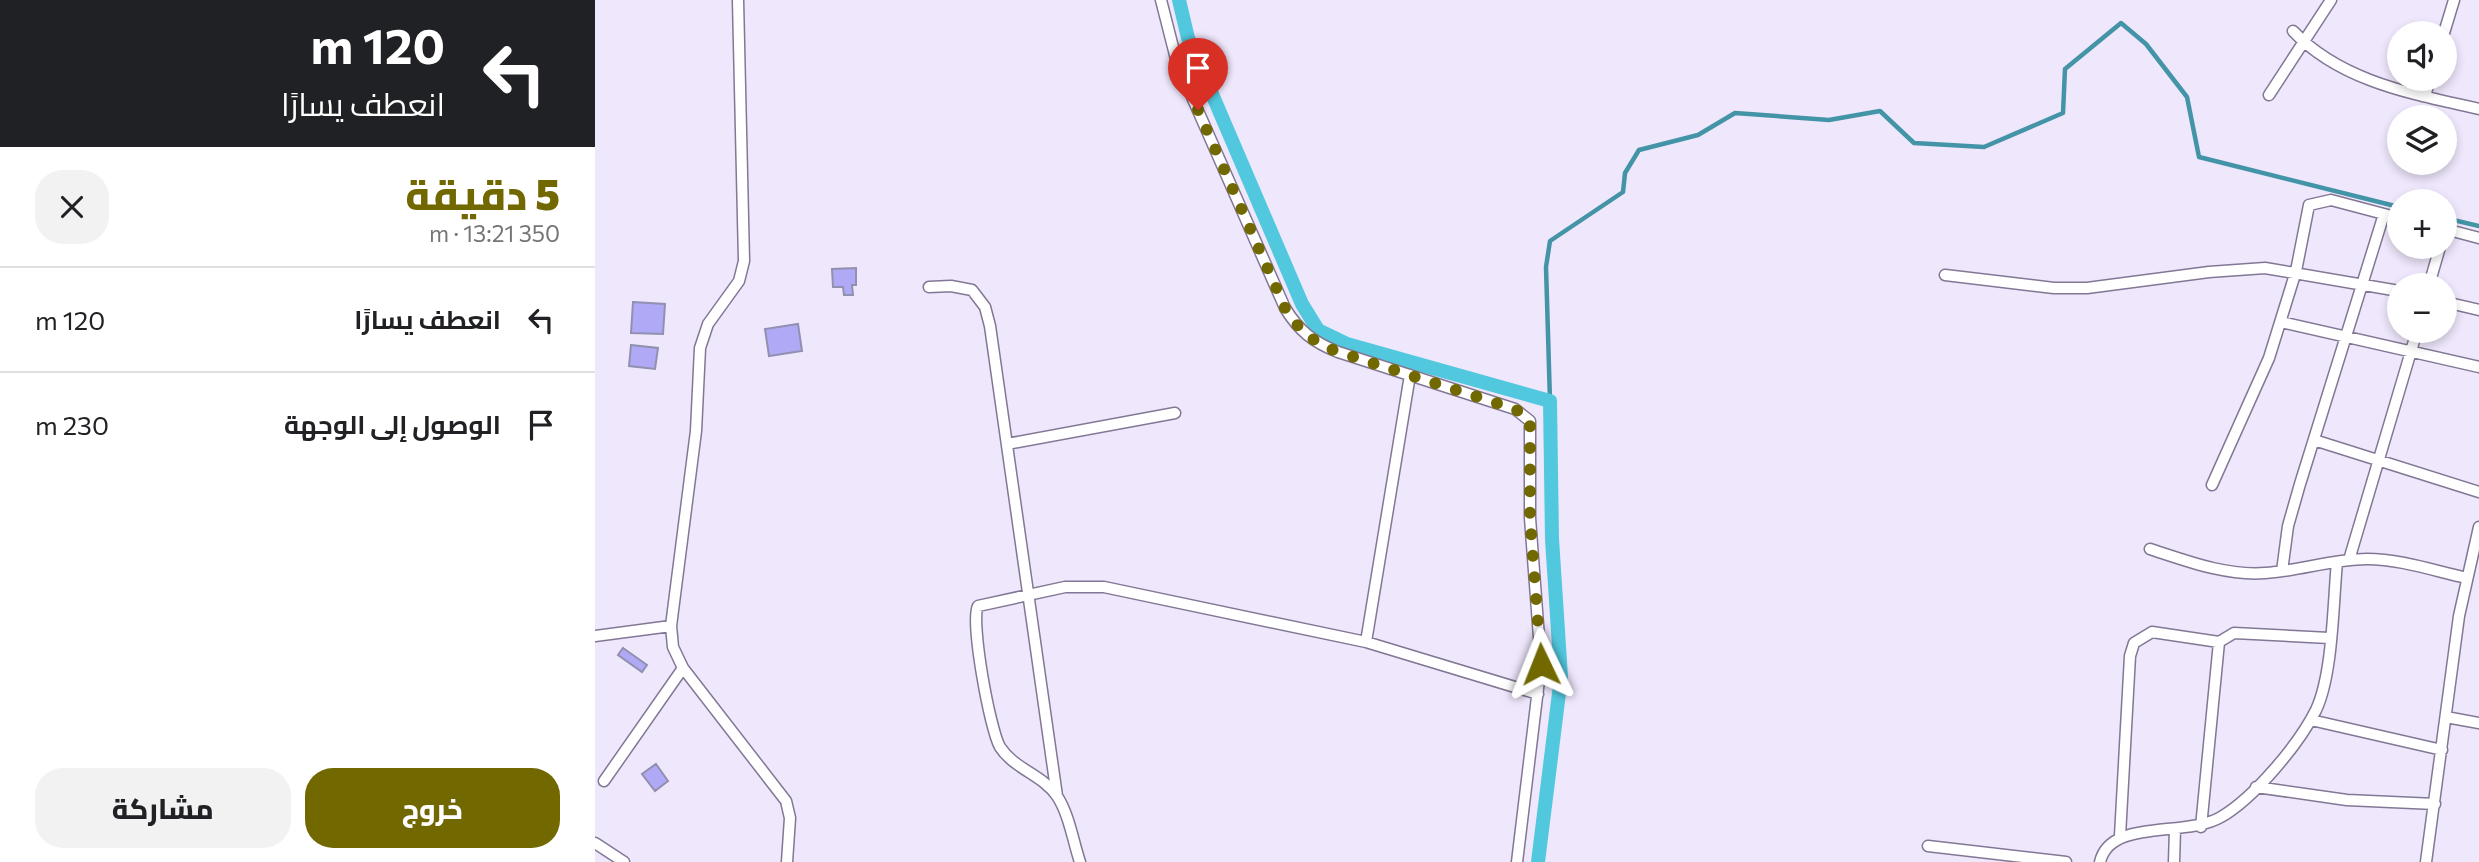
<!DOCTYPE html>
<html lang="ar">
<meta charset="utf-8">
<style>
:root{--surface:#fff;--page:#f2f2f2;--text:#202124;--muted:#757577;--line:#e0e0e0;--accent:#716800}
body{margin:0;font-family:Commissioner,Cairo,sans-serif;background:var(--page);color:var(--text);direction:rtl;height:100vh;display:flex;flex-direction:column;font-size:26px;white-space:nowrap}
*{box-sizing:border-box;margin:0}
p{font-size:23px;color:var(--muted)}
.icon{flex:none;width:38px;height:38px;fill:none;stroke:currentColor;stroke-width:2;stroke-linecap:round;stroke-linejoin:round}
.map{position:relative;flex:1;overflow:hidden;direction:ltr}
.drawer{display:flex;flex-direction:column;background:var(--surface);width:595px}
.drawer>*{flex:none}
.hud{background:#202124;color:#fff;overflow:hidden}
.buttons{position:absolute;left:1792px;top:21px;display:grid;gap:14px}
.buttons a{display:grid;place-items:center;width:70px;height:70px;border-radius:50%;background:var(--surface);box-shadow:0 4px 10px #0003;font-size:35px}
.pin{position:absolute;display:grid;place-items:center;width:60px;height:60px;color:#fff;margin:-72px -30px;border-radius:50% 50% 50% 0;rotate:-45deg;box-shadow:0 0 7px #0007}
.pin .icon{rotate:45deg}
.me{position:absolute;width:77px;margin:-38px;rotate:358deg;stroke-linejoin:round;filter:drop-shadow(0 0 5px #0008)}
.turn{display:flex;align-items:center;gap:24px;height:147px;padding:0 35px;font-size:32px}
.turn .icon{width:91px;height:91px;stroke-width:2.5}
.turn b{display:block;font-size:49px;line-height:60px}
.round{display:grid;place-items:center;flex:none;width:74px;height:74px;border-radius:28px;background:var(--page)}
.head{display:flex;align-items:center;justify-content:space-between;height:119px;padding:0 35px}
h1{font-size:42px;font-weight:800;line-height:52px;color:var(--accent)}
.button{display:flex;gap:14px;margin-top:auto;padding:14px 35px}
.button a{flex:1;height:80px;border-radius:28px;background:var(--accent);color:#fff;font-size:28px;font-weight:800;line-height:80px;text-align:center}
.button a+a{background:var(--page);color:var(--text)}
ul{padding:0;list-style:none}
li{display:flex;align-items:center;gap:21px;height:105px;padding:0 35px;border-top:2px solid var(--line)}
li div{flex:1}
li b{display:block;font-size:26px}
li em{font-style:normal}
main{display:flex;flex:1;min-height:0}
.map>svg:first-child{display:block}
.lines{fill:none;stroke-linecap:round;stroke-linejoin:round}
.stream{stroke:#4394a7;stroke-width:4.5}
.canal{stroke:#51c8de;stroke-width:14}
.building{fill:#b0a9f6;stroke:#9290b0;stroke-width:2}
.minor-casing{stroke:#827795;stroke-width:13}
.minor{stroke:#fff;stroke-width:10}
.route{stroke:#716800;stroke-width:12;stroke-dasharray:0 21.6}
</style>
<main>
<div class="map">
<svg width="1884" height="862" viewBox="0 0 1884 862">
<rect width="100%" height="100%" fill="#efe7fc"/>
<g class="lines">
<path class="stream" d="M 1850,218 L 1884,226
M 955,401 L 951,267 L 955,241 L 1028,192 L 1030,173 L 1044,150 L 1103,135 L 1140,113 L 1234,120 L 1285,111 L 1319,143 L 1389,147 L 1468,113 L 1470,69 L 1526,23 L 1551,44 L 1592,97 L 1604,157 L 1804,207"/>
<path class="canal" d="M 584,0 L 593,38 L 707,304 L 723,330 L 752,344 L 955,401 L 957,539 L 966,677 L 943,862"/>
</g>
<path class="building" d="M 261,268 L 261,285 L 257,285 L 258,295 L 249,295 L 248,287 L 238,287 L 237,269 Z
M 38,302 L 70,304 L 68,334 L 36,333 Z
M 203,324 L 207,351 L 174,356 L 170,329 Z
M 36,345 L 63,348 L 60,369 L 34,366 Z
M 28,648 L 52,665 L 47,672 L 23,655 Z
M 61,764 L 73,781 L 60,791 L 47,774 Z"/>
<g class="lines">
<g class="minor-casing">
<path id="minor" d="M 143,0 L 149,261 L 144,281 L 113,324 L 105,348 L 101,431 L 76,626 L 78,647 L 88,668 L 191,801 L 195,818 L 192,862
M 566,0 L 580,55 L 593,88 L 690,308 C 704,331 718,342 743,352 L 920,409 L 935,421 L 935,518 L 946,664 L 922,862
M 1698,31 C 1746,82 1819,94 1884,109
M 1849,33 L 1859,0
M 1674,95 L 1736,0
M 1830,96 L 1835,79
M 1850,229 L 1884,238
M 1350,275 L 1459,288 L 1492,288 L 1614,272 L 1670,268 L 1804,291
M 1834,285 L 1845,247
M 334,287 L 356,286 L 377,290 L 390,307 L 395,326 L 462,796
M 1850,302 L 1884,310
M 1686,322 L 1884,367
M 815,375 L 771,642 L 943,694
M 1719,440 L 1884,492
M 412,444 L 580,413
M 1617,485 L 1674,358 L 1701,271 L 1714,205 L 1736,200 L 1804,218
M 1555,549 C 1592,561 1631,576 1670,573 C 1704,571 1738,559 1772,559 C 1805,559 1840,571 1872,578
M 1754,560 L 1822,331
M 1687,571 L 1693,526 L 1705,484 L 1789,214
M 0,636 L 76,626
M 1851,717 L 1884,723
M 1716,720 L 1847,750
M 9,781 L 88,668
M 1661,787 L 1752,800 L 1840,804
M 1606,827 L 1624,642 L 1639,633 L 1734,638
M 1525,836 L 1535,656 L 1539,643 L 1557,632 L 1624,642
M 0,843 L 29,862
M 1333,846 L 1471,862
M 485,862 C 478,841 474,814 462,796 C 448,775 419,769 405,747 C 395,730 375,621 383,606 L 470,587 L 509,587 L 771,642
M 1505,862 C 1515,818 1590,838 1626,817 C 1659,798 1704,744 1721,710 C 1738,674 1738,603 1742,562
M 1579,862 L 1580,829
M 1831,862 L 1864,616 L 1884,527"/>
</g>
<use href="#minor" class="minor"/>
</g>
<g class="lines">
<path class="route" d="M 603,110 L 690,308 C 704,331 718,342 743,352 L 920,409 L 932,417 L 935,426 L 935,518 L 946,664"/>
</g>
</svg>
<div class="buttons">
<a><svg class="icon" aria-label="sound" viewBox="0 0 24 24"><path d="M4 9h4l5-4v14l-5-4H4zM17 9q2 3 0 6"/></svg></a>
<a><svg class="icon" aria-label="layers" viewBox="0 0 24 24"><path d="M12 4l9 5-9 5-9-5zM3 14l9 5 9-5"/></svg></a>
<a>+</a>
<a>−</a>
</div>
<div class="pin" style="left:603px;top:110px;background:#d93025"><svg class="icon" aria-label="arrive" viewBox="0 0 24 24"><path d="M6 21V4h12l-3 4 3 4H6"/></svg></div>
<svg class="me" style="left:946px;top:664px" viewBox="-20 -20 40 40"><path d="M0-17L14 15 0 8-14 15z" fill="#716800" stroke="#fff" stroke-width="4"/></svg>
</div>
<section class="drawer">
<div class="hud">
<div class="turn"><svg class="icon" aria-label="left" viewBox="0 0 24 24"><path d="M17 20v-9H6M10 6l-5 5 5 5"/></svg><div><b>120 m</b>انعطف يسارًا</div></div>
</div>
<div class="head"><div><h1>5 دقيقة</h1><p>350 m · 13:21</p></div><a class="round"><svg class="icon" aria-label="close" viewBox="0 0 24 24"><path d="M6 6l12 12M18 6L6 18"/></svg></a></div>
<ul>
<li><svg class="icon" aria-label="left" viewBox="0 0 24 24"><path d="M17 20v-9H6M10 6l-5 5 5 5"/></svg><div><b>انعطف يسارًا</b></div><em>120 m</em></li>
<li><svg class="icon" aria-label="arrive" viewBox="0 0 24 24"><path d="M6 21V4h12l-3 4 3 4H6"/></svg><div><b>الوصول إلى الوجهة</b></div><em>230 m</em></li>
</ul>
<div class="button"><a>خروج</a><a>مشاركة</a></div>
</section>
</main>
